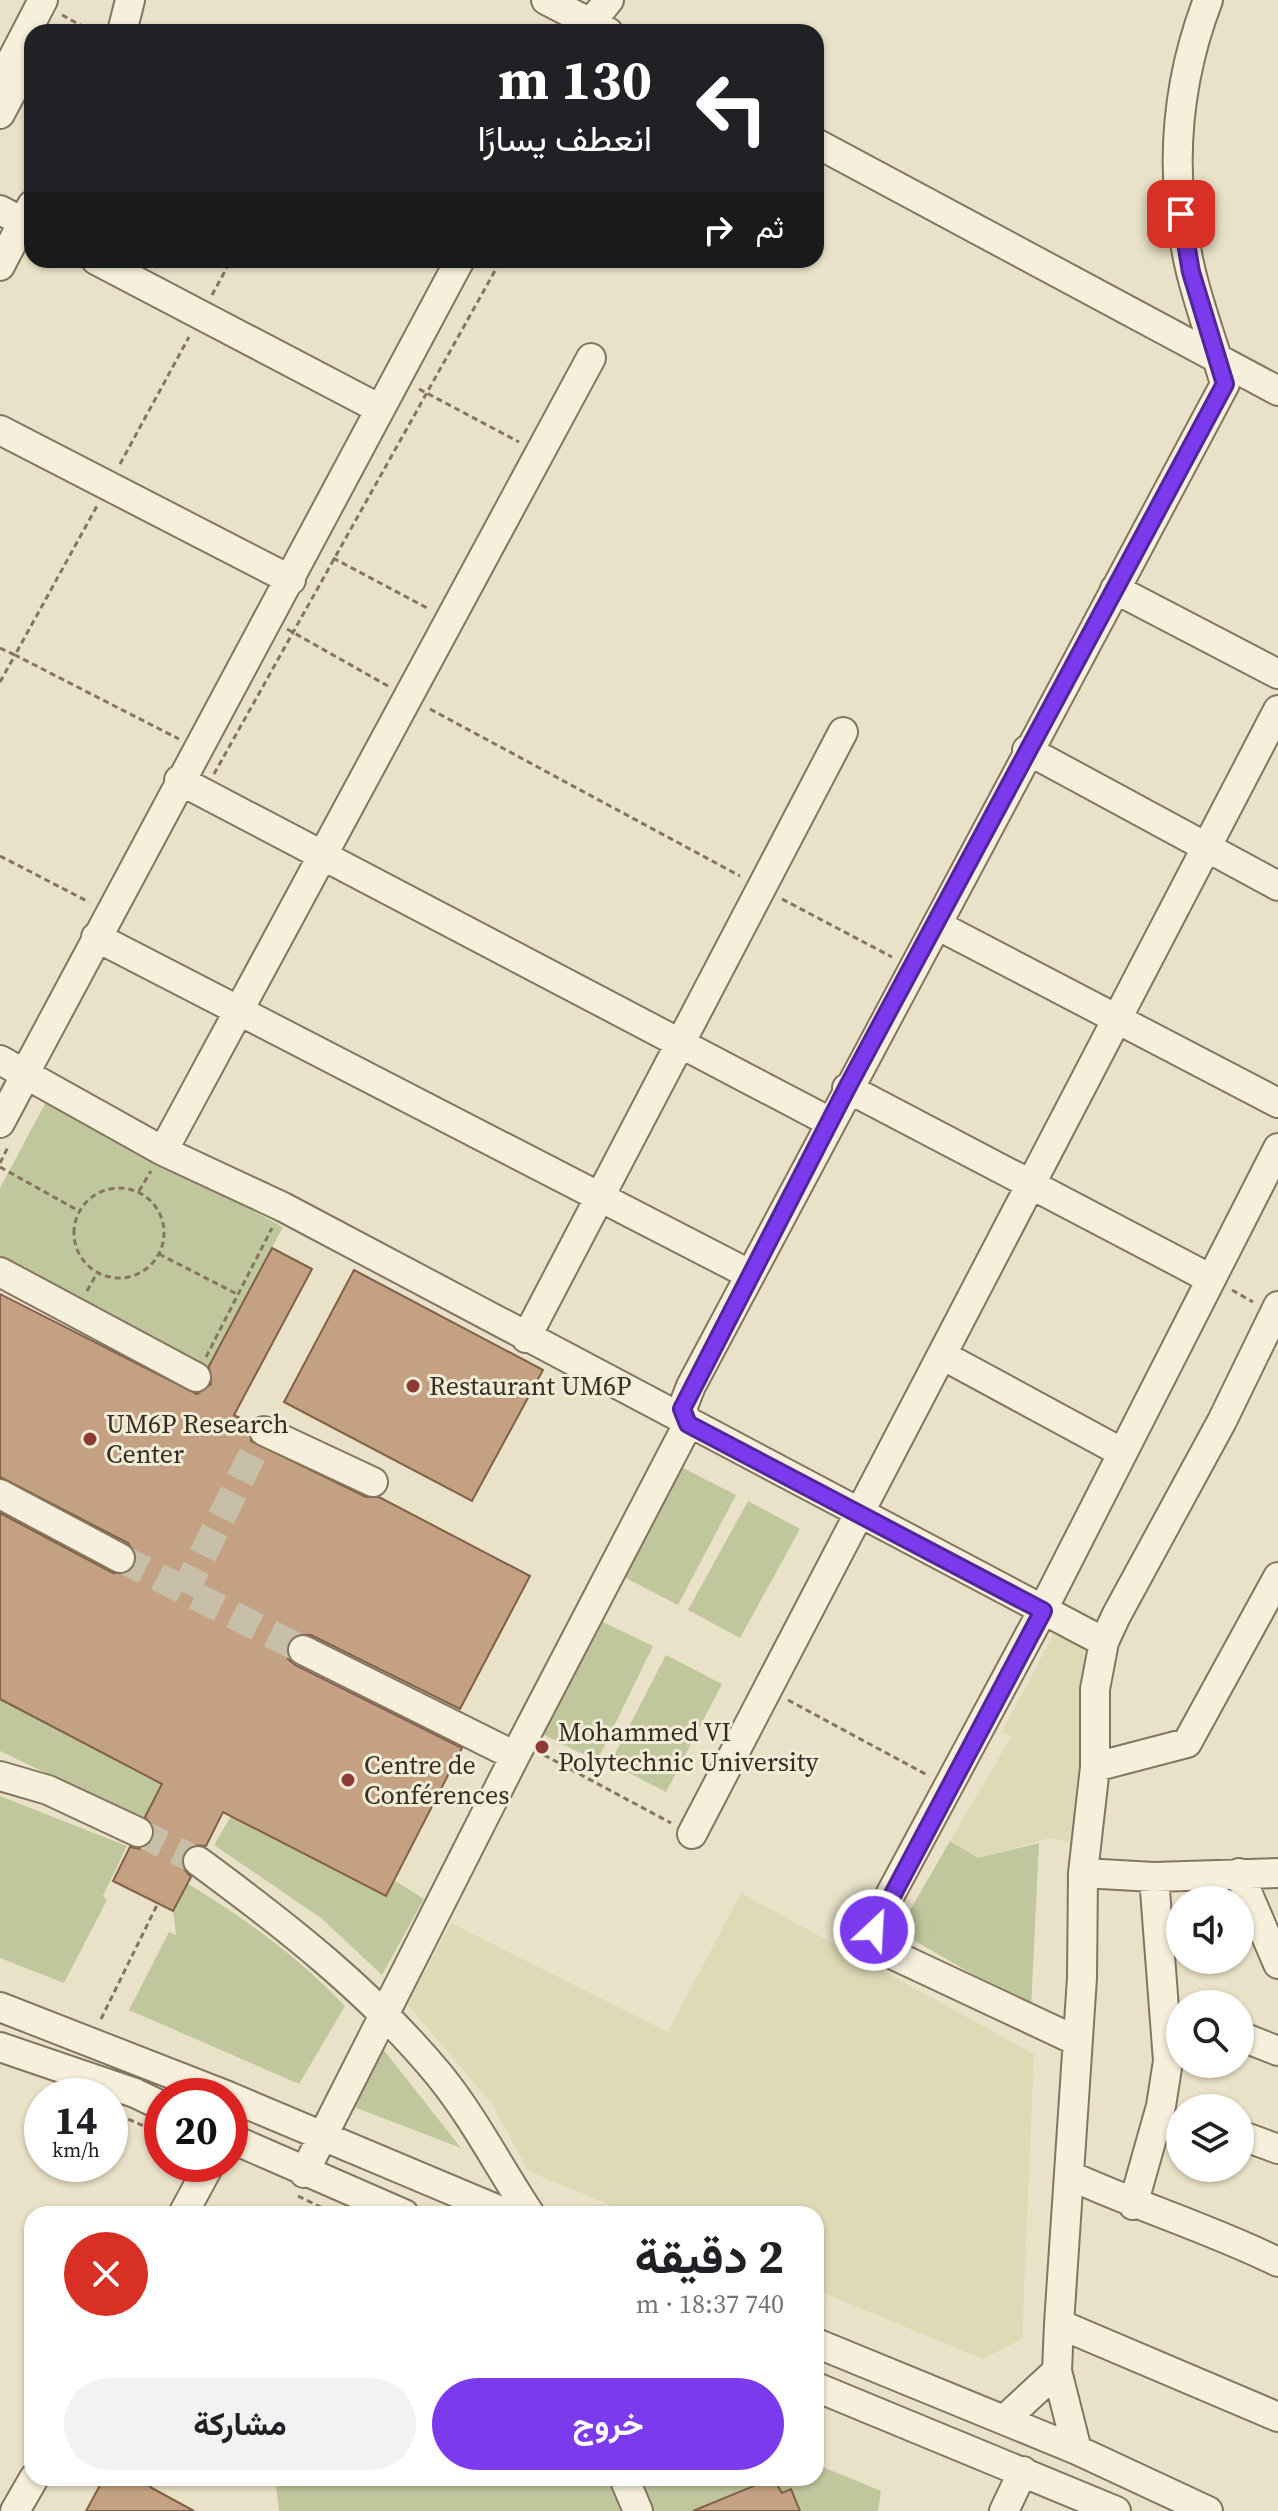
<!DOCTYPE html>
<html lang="ar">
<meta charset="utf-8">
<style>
:root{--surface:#fff;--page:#f2f2f2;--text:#202124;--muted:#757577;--accent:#7c3aed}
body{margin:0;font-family:"Source Serif 4",Vazirmatn,serif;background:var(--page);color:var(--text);direction:rtl;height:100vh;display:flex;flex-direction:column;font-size:30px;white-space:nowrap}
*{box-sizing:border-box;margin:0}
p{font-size:26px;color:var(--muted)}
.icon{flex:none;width:44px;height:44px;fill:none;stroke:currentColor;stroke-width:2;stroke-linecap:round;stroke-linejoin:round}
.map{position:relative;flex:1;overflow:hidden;direction:ltr}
.details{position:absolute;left:24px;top:2206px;width:800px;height:280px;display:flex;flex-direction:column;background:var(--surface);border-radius:24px;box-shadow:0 2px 6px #0004;direction:rtl}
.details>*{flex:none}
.guide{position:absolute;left:24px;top:24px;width:800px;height:244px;border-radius:24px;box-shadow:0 2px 6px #0004;direction:rtl;background:#202124;color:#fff;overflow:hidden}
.controls{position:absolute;left:1166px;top:1886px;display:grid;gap:16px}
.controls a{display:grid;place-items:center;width:88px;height:88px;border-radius:50%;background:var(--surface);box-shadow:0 2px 6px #0004;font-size:40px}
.speed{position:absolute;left:24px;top:2078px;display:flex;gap:16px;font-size:40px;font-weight:700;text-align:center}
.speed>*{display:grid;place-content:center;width:104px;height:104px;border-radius:50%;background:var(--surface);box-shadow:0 2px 6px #0004;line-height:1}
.speed small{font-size:20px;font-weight:400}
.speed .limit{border:12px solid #d22;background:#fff;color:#111}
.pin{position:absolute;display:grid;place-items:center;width:68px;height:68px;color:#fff;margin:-34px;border-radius:16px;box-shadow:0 4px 12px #0006}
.me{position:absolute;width:88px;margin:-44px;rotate:25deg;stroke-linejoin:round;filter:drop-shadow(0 0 6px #0008)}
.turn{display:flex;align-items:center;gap:28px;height:168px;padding:0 40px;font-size:36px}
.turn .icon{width:104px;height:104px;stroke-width:2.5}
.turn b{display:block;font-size:56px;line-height:68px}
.then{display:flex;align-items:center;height:76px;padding:0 40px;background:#0003;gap:16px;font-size:30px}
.round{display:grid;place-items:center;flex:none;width:84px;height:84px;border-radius:42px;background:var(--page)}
.summary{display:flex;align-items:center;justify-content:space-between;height:136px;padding:0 40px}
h1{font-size:48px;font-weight:700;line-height:60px}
.primary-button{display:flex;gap:16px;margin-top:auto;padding:16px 40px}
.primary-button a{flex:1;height:92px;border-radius:48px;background:var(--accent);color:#fff;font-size:32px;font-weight:700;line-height:92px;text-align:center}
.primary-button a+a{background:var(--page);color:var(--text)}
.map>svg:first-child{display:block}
.farmland{fill:#dedab6}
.green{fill:#c0c79d}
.building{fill:#c4a182;stroke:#806148;stroke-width:2}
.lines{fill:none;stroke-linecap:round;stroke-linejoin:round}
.minor-tunnel{stroke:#c6bea7;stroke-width:28;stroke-dasharray:28 14;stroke-linecap:butt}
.minor-casing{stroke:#84755f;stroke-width:32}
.path{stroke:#84755f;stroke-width:3;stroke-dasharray:6 4;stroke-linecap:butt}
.minor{stroke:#f5efdb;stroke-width:28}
.route-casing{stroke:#51269a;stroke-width:20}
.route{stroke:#7c3aed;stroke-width:14}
.poi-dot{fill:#8c3a36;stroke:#f2ecd7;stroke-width:3}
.labels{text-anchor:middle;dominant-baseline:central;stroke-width:6;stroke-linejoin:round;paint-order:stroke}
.poi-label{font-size:26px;fill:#362c21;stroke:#f2ecd7;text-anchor:start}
</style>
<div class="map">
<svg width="1278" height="2511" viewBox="0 0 1278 2511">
<rect width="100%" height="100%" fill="#eae2c8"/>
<path class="farmland" d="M 1055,1631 L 1089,1649 L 1078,1844 L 1049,1838 L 978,1859 L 950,1841 L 1011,1737 L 1002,1732 Z
M 741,1893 L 1034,2054 L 1022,2339 L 983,2359 L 816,2290 L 816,2214 L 632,2214 L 528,2171 L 493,2105 L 407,2004 L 451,1923 L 668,2032 Z"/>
<path class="green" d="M 47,1100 L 283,1227 L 208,1367 L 0,1260 L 0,1188 Z
M 681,1467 L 736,1495 L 678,1605 L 624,1577 Z
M 748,1501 L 800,1529 L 740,1638 L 688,1610 Z
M 590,1616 L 653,1646 L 597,1761 L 534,1730 Z
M 666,1655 L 722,1684 L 666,1792 L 610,1763 Z
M 0,1699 L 162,1784 L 144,1820 L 0,1751 Z
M 0,1796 L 127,1846 L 103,1896 L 107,1900 L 64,1983 L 0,1958 Z
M 231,1816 L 385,1895 L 394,1880 L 424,1899 L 382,1975 L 321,1918 L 214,1845 Z
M 950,1841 L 978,1858 L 1039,1843 L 1031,2008 L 898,1931 Z
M 187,1883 C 246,1919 297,1956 345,2006 L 299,2084 L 129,2010 L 169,1932 L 176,1935 L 173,1911 Z
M 368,2030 L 461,2148 L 333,2099 Z
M 816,2464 L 881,2491 L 878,2511 L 279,2511 L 275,2478 L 816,2478 Z"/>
<path class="building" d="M 272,1248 L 312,1269 L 234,1415 L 249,1423 L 251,1441 L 366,1497 L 379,1497 L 530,1576 L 460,1709 L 311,1635 L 294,1635 L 288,1643 L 288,1659 L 295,1665 L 462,1748 L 386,1896 L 223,1812 L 206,1846 L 192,1845 L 184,1852 L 182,1867 L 191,1877 L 173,1911 L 113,1881 L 130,1847 L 140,1849 L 153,1840 L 155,1830 L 145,1817 L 162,1784 L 0,1699 L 0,1513 L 113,1573 L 130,1572 L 137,1558 L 128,1543 L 0,1477 L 0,1294 L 197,1394 L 211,1384 L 209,1366 Z
M 354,1270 L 543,1370 L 472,1501 L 284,1402 Z
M 104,2478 L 155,2478 L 150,2487 L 194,2511 L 86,2511 Z
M 773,2478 L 782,2493 L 791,2489 L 800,2511 L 693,2511 Z"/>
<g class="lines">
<path class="minor-tunnel" d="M 120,1558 L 303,1650
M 184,1593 L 264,1431
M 138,1832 L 198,1861"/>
<g class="minor-casing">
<path id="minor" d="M 546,0 L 608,32
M 122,32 L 130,0
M 583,32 L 609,0
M 0,83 L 43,0
M 0,114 L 24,69
M 816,143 L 1278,391
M 0,210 L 32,227
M 96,260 L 380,409
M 0,266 L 32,205
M 0,430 L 291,580
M 1115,589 L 1278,674
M 1027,750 L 1278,886
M 179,780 L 830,1122
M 937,925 L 1278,1103
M 96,937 L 749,1274
M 0,1060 L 163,1151 L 283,1207 L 1104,1642
M 25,1073 L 460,260
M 847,1088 L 1211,1279
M 0,1123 L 26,1074
M 163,1151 L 591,358
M 0,1272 L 196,1377
M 526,1338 L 843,732
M 942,1355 L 1121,1452
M 264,1431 L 373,1482
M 0,1494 L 120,1558
M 303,1650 L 515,1756
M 1095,1767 L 1187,1743 L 1278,1577
M 0,1776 L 48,1790 L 138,1832
M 692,1834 L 1278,710
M 198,1861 C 285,1925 371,1992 440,2076 C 474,2118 500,2169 530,2214
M 1083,1873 L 1154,1877 L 1278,1873
M 1239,1873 L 1278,1964
M 0,2007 L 228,2096
M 1240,2036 L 1278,2051
M 1077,2041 L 883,1950 L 875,1938 L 875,1923 L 1037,1621 L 1278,1148
M 0,2047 L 135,2093 L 162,2106
M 230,2097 L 508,2214
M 1240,2135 L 1278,2149
M 230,2138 L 404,2214
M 304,2173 L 515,1756 L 688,1424 L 682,1409 L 691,1386 L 1225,384 C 1214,346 1200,309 1191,272 C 1169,180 1174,89 1208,0
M 1071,2176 C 1139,2207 1211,2229 1278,2262
M 1133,2205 L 1161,2106 L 1168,2061 L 1154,1877
M 183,2214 L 210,2164
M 1059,2324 L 1278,2417
M 816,2343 L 1077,2450 L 1208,2511
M 816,2387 L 1116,2511
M 1004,2420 L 1057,2371
M 1077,2450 L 1057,2371 L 1059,2324 L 1082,1978 L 1083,1873 L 1095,1767 L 1095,1689 L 1104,1642 L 1116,1616 L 1222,1421 L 1278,1306
M 624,2478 L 638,2511
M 15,2511 L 34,2478
M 1004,2511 L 1023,2471"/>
</g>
<path class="path" d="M 62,15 L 93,32
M 212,295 L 231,260
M 419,389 L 519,442
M 120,464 L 189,337
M 333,558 L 429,609
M 287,629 L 388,686
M 0,648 L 15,655 L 97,506
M 0,682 L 15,655 L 179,739
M 430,709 L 740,876
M 214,774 L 501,260
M 0,856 L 89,902
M 782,899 L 892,957
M 0,1163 L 9,1145
M 0,1167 L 79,1211
M74 1233a45 45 0 1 1 90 0a45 45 0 1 1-90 0Z
M 139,1191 L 151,1171
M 159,1254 L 237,1294
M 1232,1290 L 1253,1302
M 87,1291 L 97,1273
M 206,1357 L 272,1228
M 788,1700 L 929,1776
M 544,1755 L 671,1823
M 101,2019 L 158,1903
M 110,2111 L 162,2134
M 298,2196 L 335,2214"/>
<use href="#minor" class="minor"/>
</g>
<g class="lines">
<g class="route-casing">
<path id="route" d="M 874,1930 L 1043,1611 L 688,1424 L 682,1409 L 847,1088 L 1225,384 L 1191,272 L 1181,214"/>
</g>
<use href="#route" class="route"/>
</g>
<g class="poi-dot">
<circle cx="413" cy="1386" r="8"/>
<circle cx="90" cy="1439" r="8"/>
<circle cx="542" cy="1747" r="8"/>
<circle cx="348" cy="1780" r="8"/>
</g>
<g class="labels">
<g class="poi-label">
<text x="429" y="1386">Restaurant UM6P</text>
<text x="106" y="1424">UM6P Research<tspan x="106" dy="30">Center</tspan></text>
<text x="558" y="1732">Mohammed VI<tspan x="558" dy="30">Polytechnic University</tspan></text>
<text x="364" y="1765">Centre de<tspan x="364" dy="30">Conférences</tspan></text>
</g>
</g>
</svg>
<div class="controls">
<a><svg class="icon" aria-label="sound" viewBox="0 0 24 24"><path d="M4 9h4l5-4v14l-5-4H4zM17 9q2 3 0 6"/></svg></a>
<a><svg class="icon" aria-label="search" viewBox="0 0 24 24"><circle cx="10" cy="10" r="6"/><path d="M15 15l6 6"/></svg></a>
<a><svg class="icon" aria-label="layers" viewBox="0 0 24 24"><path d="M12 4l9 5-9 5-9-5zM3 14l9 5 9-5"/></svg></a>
</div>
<div class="speed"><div>14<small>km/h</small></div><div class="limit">20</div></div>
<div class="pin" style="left:1181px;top:214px;background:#d93025"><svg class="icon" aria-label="arrive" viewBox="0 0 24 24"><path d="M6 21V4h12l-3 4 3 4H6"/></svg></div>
<svg class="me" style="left:874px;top:1930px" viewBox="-20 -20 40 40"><circle r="17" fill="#7c3aed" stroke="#fff" stroke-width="3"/><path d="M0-11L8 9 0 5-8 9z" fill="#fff"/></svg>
<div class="guide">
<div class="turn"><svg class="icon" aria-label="left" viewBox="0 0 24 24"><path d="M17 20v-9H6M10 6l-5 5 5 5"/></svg><div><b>130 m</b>انعطف يسارًا</div></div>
<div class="then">ثم<svg class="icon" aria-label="right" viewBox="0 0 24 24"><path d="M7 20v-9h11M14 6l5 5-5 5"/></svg></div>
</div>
<section class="details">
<div class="summary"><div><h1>2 دقيقة</h1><p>740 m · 18:37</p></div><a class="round" style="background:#d93025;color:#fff"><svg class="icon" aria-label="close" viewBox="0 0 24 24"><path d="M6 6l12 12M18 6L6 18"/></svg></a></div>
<div class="primary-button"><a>خروج</a><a>مشاركة</a></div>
</section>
</div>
